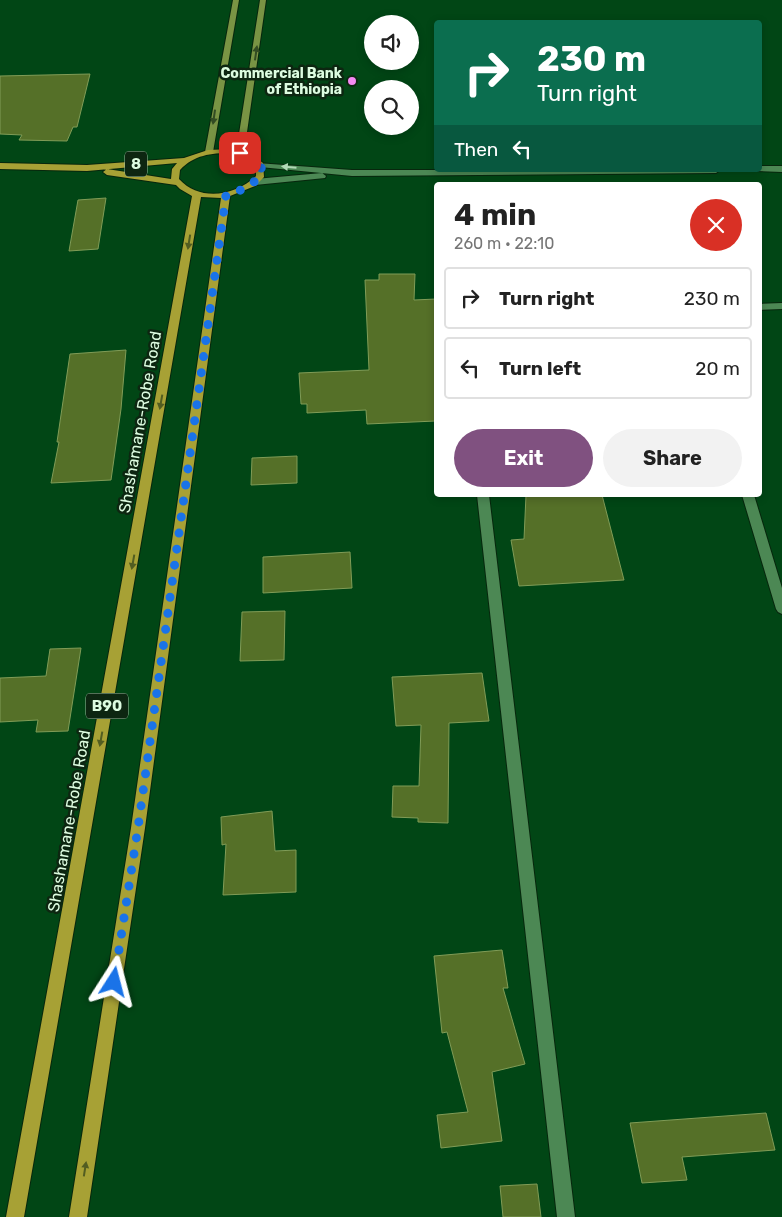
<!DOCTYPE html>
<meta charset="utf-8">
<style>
:root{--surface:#fff;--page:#f2f2f2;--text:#222;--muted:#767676;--line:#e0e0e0;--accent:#805180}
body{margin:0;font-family:Rubik,sans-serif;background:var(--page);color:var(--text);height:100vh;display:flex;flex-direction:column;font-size:19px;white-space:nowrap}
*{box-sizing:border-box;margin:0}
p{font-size:16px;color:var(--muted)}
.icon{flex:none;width:28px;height:28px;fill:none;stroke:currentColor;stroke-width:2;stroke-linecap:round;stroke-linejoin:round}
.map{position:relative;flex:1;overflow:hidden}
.side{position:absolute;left:434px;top:182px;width:328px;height:315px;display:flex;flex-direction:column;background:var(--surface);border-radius:5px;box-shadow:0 2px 8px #0003}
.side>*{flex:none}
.top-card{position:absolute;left:434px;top:20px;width:328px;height:152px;border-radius:5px;box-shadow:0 2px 8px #0003;background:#0b6e4f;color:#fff;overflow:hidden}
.fabs{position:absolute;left:364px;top:15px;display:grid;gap:10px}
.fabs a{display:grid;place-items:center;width:55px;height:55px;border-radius:50%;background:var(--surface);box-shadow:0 2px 8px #0003;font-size:25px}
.pin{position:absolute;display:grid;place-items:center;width:42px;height:42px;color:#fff;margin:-21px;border-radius:10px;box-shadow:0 2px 8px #0006}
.me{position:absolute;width:55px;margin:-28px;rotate:9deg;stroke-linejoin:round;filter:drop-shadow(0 0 4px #0008)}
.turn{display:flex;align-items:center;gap:18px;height:105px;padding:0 20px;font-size:22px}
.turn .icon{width:65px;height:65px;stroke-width:2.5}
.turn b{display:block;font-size:35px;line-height:42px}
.then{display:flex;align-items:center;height:48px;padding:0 20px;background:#0003;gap:10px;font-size:19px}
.round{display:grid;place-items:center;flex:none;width:52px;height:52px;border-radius:26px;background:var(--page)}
.headline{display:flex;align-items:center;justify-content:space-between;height:85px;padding:0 20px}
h1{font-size:30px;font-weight:700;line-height:38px}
.primary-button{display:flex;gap:10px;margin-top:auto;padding:10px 20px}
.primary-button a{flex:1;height:58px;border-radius:30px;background:var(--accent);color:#fff;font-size:20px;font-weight:700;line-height:58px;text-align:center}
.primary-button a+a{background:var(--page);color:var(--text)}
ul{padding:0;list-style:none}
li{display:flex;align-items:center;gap:15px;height:62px;margin:0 10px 8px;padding:0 10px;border:2px solid var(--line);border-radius:5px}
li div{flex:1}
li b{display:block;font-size:19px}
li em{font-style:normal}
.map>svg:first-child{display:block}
.building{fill:#557028;stroke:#809c57}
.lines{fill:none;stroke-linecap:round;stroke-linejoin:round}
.street-casing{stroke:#07270d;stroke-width:2}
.secondary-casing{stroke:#07270d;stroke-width:2}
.primary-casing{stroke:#07270d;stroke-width:2}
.street{fill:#4c8854;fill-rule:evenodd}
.secondary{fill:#799444;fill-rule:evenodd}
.primary{fill:#a7a135;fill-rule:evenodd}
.oneway{fill:#334c23}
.oneway2{fill:#b2d9b6}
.oneway3{fill:#525d21}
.route{stroke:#1a73e8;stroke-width:9;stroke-dasharray:0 16.2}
.poi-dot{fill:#f38af2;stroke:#0d2611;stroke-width:2}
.labels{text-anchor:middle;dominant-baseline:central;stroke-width:5;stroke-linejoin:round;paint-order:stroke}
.far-poi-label{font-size:14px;font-weight:bold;fill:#ddfce0;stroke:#0d2611;text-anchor:end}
.shield{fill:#0d2611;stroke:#9fbca2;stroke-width:1}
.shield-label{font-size:15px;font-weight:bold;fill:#ddfce0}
.street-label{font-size:16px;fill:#ddfce0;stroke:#0d2611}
</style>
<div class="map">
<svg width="782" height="1217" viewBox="0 0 782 1217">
<rect width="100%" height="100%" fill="#014615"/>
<path class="building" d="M 90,74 L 77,127 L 73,127 L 67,141 L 19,140 L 22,135 L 0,134 L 0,76 Z
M 106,198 L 98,249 L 69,251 L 78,200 Z
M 379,274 L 415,274 L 414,300 L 436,299 L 436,421 L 367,424 L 366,410 L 307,413 L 307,404 L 301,404 L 299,373 L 369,370 L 365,280 L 379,280 Z
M 126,350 L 121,409 L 111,480 L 51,483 L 59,442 L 57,442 L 70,354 Z
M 297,456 L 297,483 L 251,485 L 252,458 Z
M 526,495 L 602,495 L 624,580 L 519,586 L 511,540 L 524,539 Z
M 350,552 L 352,588 L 263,593 L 263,557 Z
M 285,611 L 284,660 L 240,661 L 242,612 Z
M 81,648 L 68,731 L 36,732 L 38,720 L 0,722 L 0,678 L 46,676 L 50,649 Z
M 482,673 L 489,721 L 449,723 L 448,823 L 418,822 L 418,818 L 392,817 L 393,786 L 419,786 L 421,725 L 396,726 L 392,677 Z
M 272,811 L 275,851 L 296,850 L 296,892 L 223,895 L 226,844 L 222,845 L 221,817 Z
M 502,950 L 508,988 L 503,988 L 525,1064 L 492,1072 L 502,1141 L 441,1148 L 437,1115 L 468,1112 L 447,1032 L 442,1033 L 434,956 Z
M 766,1113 L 775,1150 L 682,1157 L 687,1180 L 642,1183 L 630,1123 Z
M 537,1184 L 541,1217 L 503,1217 L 500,1186 Z"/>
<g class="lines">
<g class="street-casing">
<path id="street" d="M 257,163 L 352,170 L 720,170 L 716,173 L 352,176 L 260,167 L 256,165 Z
M 759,166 L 782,166 L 782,172 L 756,171 L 759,170 Z
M 322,173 L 326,176 L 325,178 L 255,185 L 251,182 L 255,179 Z
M 782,303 L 782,309 L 759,310 L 759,304 Z
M 477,495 L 489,495 L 575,1217 L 557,1217 Z
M 742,495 L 754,495 L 782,588 L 782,614 L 778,612 L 776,609 Z"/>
</g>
<g class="secondary-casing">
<path id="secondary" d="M 233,0 L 239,0 L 213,152 L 209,154 L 205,152 Z
M 260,0 L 266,0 L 244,153 L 240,155 L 236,153 Z"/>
</g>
<g class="primary-casing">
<path id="primary" d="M 230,149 L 250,153 L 263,163 L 264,177 L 255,186 L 230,196 L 145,828 L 87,1217 L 69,1217 L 131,828 L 221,198 L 201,197 L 24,1217 L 6,1217 L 192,196 L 180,189 L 176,185 L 107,175 L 103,172 L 107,169 L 171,179 L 172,169 L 177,163 L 87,171 L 0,169 L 0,163 L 87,165 L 184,158 L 208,150 ZM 230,153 L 244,157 L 256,166 L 256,176 C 235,196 200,202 179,179 L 180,170 C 194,155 211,153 230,153 Z"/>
</g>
<use href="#street" class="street"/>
<use href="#secondary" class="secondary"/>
<use href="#primary" class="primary"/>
</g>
<defs><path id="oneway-solid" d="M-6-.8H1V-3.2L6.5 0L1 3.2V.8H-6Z" transform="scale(1.25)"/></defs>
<g class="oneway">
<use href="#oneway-solid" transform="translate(256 53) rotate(-82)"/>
<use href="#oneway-solid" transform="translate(214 117) rotate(98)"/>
</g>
<use class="oneway2" href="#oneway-solid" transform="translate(289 167) rotate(-175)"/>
<g class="oneway3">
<use href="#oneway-solid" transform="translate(189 242) rotate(99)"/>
<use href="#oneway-solid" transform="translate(161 402) rotate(100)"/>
<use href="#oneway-solid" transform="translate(133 562) rotate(100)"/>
<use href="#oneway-solid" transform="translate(101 739) rotate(100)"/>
<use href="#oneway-solid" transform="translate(85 1169) rotate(-81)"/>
</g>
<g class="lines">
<path class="route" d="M 114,982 L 138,828 L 226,195 C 252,189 283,166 240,153"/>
</g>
<circle class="poi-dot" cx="352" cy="81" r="5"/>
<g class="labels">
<g class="far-poi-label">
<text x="342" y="73">Commercial Bank<tspan x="342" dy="16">of Ethiopia</tspan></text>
</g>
<g class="shield">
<rect x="125" y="151.5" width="22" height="25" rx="4"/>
<rect x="86" y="693.5" width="42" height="25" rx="4"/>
</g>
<g class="shield-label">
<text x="136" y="164">8</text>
<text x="107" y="706">B90</text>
</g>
<g class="street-label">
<text transform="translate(140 422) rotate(-80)">Shashamane-Robe Road</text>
<text transform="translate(69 821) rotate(-80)">Shashamane-Robe Road</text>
</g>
</g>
</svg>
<div class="fabs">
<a><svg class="icon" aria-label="sound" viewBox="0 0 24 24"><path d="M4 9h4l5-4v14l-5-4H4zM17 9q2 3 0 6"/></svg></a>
<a><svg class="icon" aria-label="search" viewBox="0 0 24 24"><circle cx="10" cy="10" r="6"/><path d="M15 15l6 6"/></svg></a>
</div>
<div class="pin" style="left:240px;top:153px;background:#d93025"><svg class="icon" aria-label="arrive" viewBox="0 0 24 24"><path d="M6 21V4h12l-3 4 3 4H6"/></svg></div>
<svg class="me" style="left:114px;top:982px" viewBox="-20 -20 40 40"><path d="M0-17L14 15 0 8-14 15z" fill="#1a73e8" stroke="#fff" stroke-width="4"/></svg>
<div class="top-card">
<div class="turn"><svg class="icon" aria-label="right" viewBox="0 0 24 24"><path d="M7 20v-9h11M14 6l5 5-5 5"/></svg><div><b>230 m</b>Turn right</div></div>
<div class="then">Then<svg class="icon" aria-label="left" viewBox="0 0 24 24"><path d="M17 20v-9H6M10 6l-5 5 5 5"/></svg></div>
</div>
<section class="side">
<div class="headline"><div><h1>4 min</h1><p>260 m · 22:10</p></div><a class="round" style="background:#d93025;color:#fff"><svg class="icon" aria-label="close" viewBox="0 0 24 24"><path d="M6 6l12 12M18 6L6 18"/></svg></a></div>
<ul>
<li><svg class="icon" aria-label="right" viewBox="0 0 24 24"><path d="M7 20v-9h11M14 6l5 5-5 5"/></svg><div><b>Turn right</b></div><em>230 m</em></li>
<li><svg class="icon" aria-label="left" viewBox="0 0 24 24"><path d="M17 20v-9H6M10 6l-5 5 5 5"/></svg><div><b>Turn left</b></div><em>20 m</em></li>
</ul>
<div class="primary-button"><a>Exit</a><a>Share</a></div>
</section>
</div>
